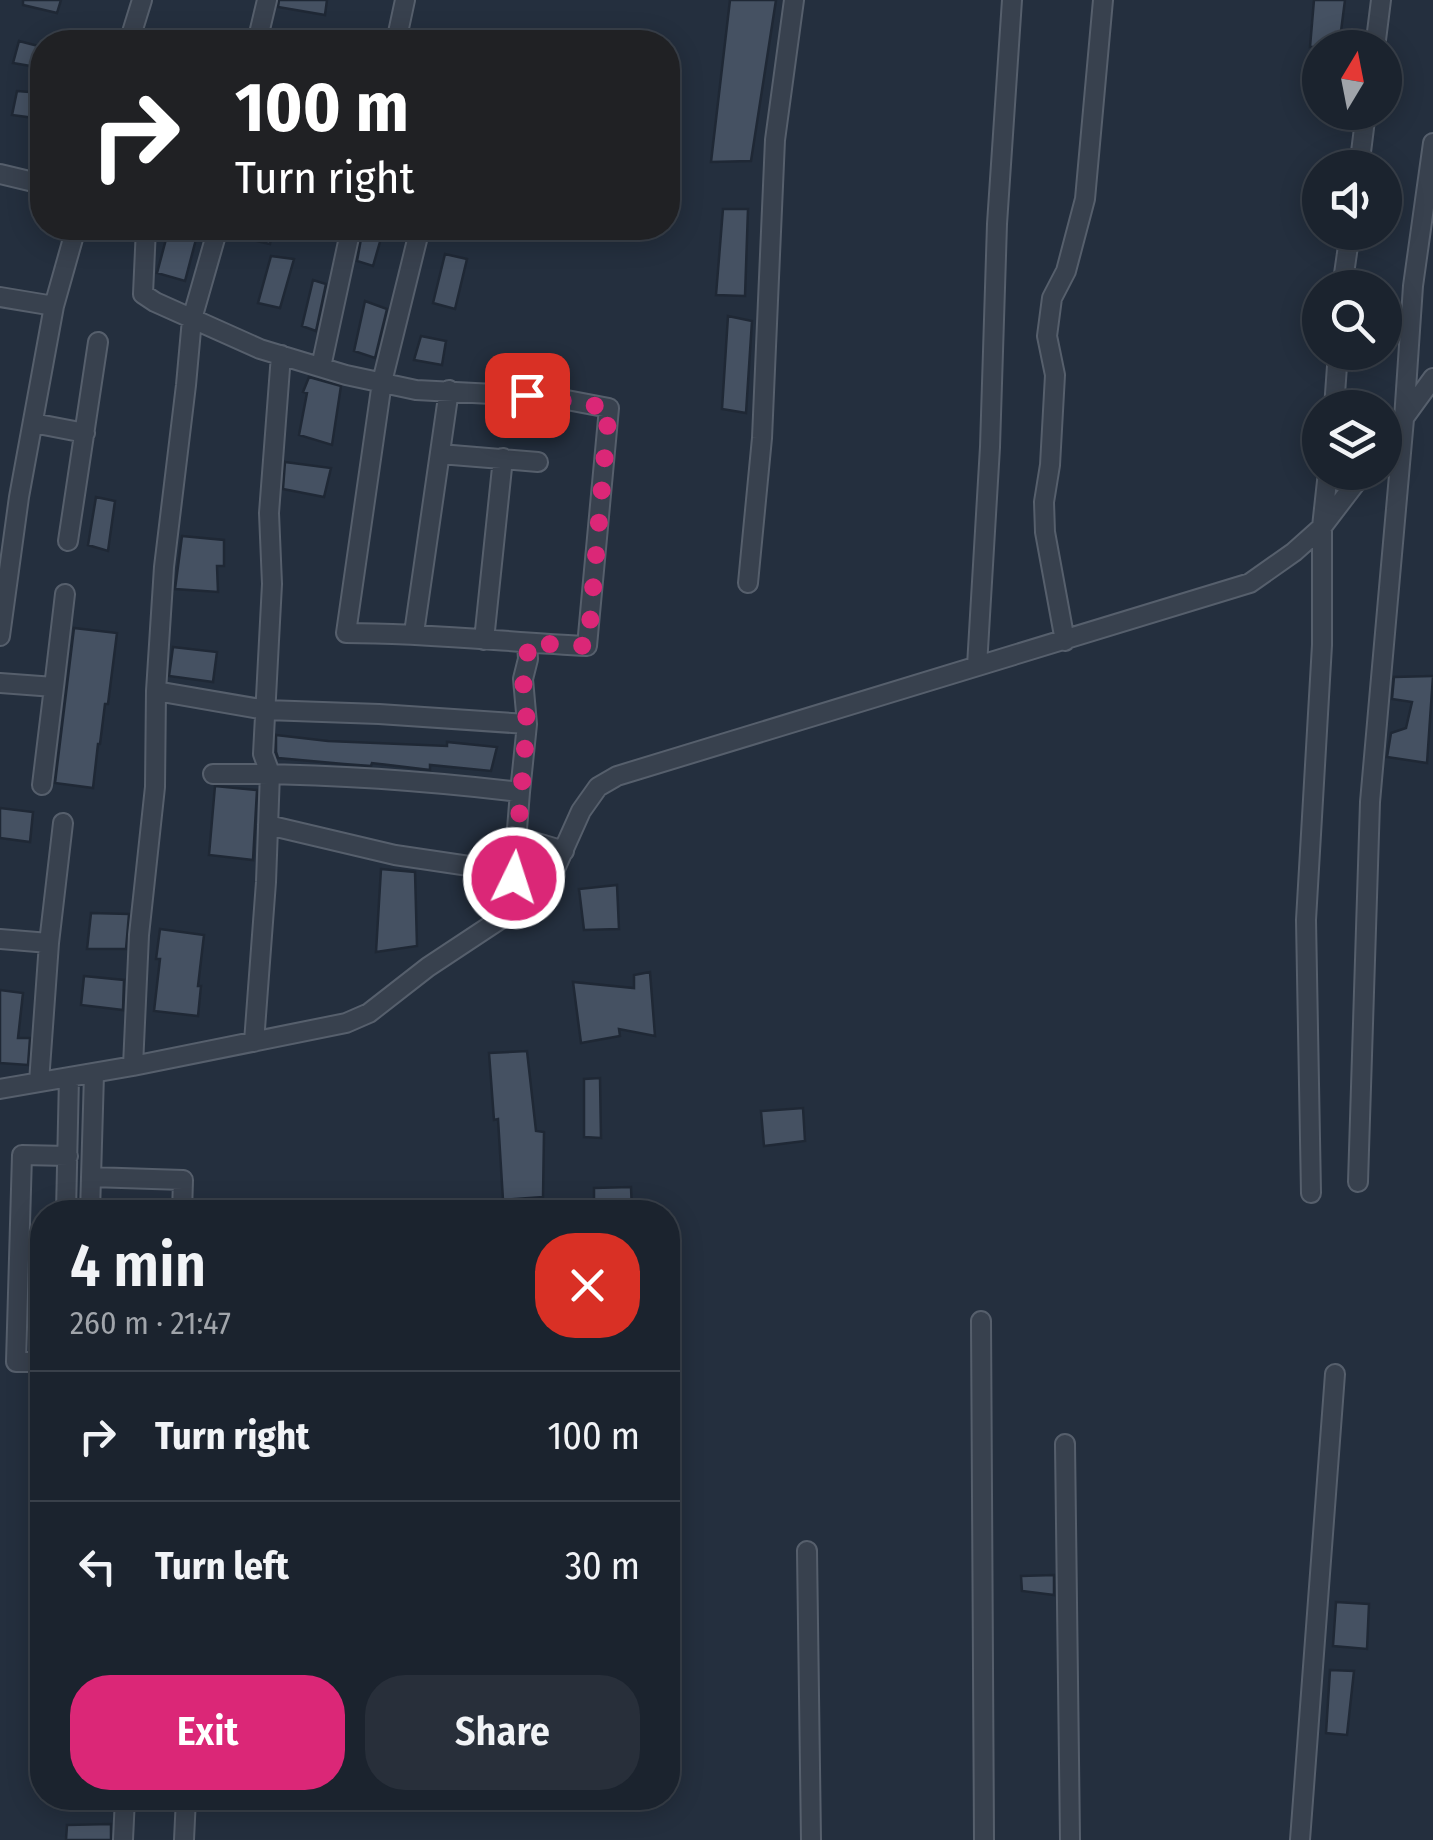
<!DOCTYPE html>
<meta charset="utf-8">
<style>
:root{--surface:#1b232e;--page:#282f3a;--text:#f1f3f6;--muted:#a0a4aa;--line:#39404a;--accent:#db2777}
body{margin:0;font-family:"Fira Sans Condensed",sans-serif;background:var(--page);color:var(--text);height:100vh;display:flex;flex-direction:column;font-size:38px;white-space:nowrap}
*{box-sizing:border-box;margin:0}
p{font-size:32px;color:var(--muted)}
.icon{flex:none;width:55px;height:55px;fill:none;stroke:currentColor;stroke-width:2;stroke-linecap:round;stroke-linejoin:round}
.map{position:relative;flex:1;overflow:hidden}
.details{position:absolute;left:30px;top:1200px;width:650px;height:610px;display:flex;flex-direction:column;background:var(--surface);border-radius:40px;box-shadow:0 5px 25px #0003,0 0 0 2px var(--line)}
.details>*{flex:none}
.top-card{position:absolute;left:30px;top:30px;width:650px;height:210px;border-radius:40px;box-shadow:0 5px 25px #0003,0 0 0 2px var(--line);background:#202124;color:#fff;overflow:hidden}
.needle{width:65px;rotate:10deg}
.fabs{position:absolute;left:1302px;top:30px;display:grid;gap:20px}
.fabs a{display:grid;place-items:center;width:100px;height:100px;border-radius:50%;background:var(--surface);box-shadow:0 5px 25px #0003,0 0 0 2px var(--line);font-size:50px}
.pin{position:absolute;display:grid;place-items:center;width:85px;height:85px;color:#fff;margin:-42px;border-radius:20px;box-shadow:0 5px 15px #0006}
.me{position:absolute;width:110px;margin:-55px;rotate:4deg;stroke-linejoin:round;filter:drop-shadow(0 0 8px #0008)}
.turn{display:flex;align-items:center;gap:35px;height:210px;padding:0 40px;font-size:45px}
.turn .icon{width:130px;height:130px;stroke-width:2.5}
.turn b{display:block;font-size:70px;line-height:85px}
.round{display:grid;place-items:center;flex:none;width:105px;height:105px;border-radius:40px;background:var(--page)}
.headline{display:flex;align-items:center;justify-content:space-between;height:170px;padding:0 40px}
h1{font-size:60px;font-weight:600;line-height:75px}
.button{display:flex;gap:20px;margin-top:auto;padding:20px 40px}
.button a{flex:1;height:115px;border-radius:40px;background:var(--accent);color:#fff;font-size:40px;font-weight:600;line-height:115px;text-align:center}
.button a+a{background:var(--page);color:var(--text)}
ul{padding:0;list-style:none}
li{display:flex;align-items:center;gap:30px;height:130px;padding:0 40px;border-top:2px solid var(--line)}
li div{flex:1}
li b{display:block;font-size:38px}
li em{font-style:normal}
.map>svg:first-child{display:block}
.building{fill:#455162;stroke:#1f2835;stroke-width:2.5}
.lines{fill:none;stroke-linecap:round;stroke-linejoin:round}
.minor-casing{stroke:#565f6c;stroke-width:22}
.minor{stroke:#38414e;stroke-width:18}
.route{stroke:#db2777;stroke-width:18;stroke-dasharray:0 32.4}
</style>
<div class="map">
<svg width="1433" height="1840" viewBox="0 0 1433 1840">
<rect width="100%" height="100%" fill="#242f3e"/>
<path class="building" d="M 23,0 L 61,0 L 57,13 L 23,5 Z
M 279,0 L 327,0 L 325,15 L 278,7 Z
M 730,0 L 776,0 L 751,161 L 711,162 Z
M 1314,0 L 1345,0 L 1339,47 L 1310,47 Z
M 19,41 L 42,47 L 42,68 L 13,63 Z
M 17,91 L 42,93 L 42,119 L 12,115 Z
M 723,209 L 748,209 L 745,296 L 716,295 Z
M 169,228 L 199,228 L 185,281 L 157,273 Z
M 230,228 L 273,228 L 270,244 L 229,235 Z
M 363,228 L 384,228 L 373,266 L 357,261 Z
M 445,254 L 467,259 L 455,309 L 433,303 Z
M 271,256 L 294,259 L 280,308 L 258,303 Z
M 313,280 L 326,284 L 316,331 L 302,326 Z
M 365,301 L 387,309 L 375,358 L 354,351 Z
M 728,316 L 752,321 L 746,413 L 722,409 Z
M 421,336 L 446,341 L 442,365 L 414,360 Z
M 309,377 L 341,386 L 332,445 L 299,435 L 307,393 L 303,392 Z
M 285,462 L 331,468 L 324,497 L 283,489 Z
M 96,497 L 115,501 L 108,551 L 88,545 Z
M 182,536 L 224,540 L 224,566 L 217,566 L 218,592 L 175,589 Z
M 74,628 L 117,633 L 108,704 L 105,704 L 100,744 L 98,744 L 93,788 L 55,783 Z
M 173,647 L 217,652 L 213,682 L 169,676 Z
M 1433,676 L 1427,763 L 1387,757 L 1391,733 L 1406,728 L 1412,702 L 1392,699 L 1394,677 Z
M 276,735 L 328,741 L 447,746 L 447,742 L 497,747 L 491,771 L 430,765 L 430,770 L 372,763 L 371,766 L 344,764 L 278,758 L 276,752 Z
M 215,786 L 257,790 L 253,860 L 209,855 Z
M 0,808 L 33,812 L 30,842 L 0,838 Z
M 381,869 L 415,872 L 417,946 L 376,952 Z
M 617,885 L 619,929 L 584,930 L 579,889 Z
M 91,913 L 129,914 L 126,949 L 87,949 Z
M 160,929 L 204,935 L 198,986 L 201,986 L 198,1016 L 154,1011 L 160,959 L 156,959 Z
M 650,972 L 655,1036 L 619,1029 L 620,1036 L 581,1043 L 573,982 L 634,988 L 634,975 Z
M 84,976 L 124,980 L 123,1010 L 81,1005 Z
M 0,990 L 23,993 L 18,1038 L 30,1038 L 28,1065 L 0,1063 Z
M 527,1051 L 536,1131 L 544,1132 L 543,1197 L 503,1200 L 498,1119 L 494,1120 L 489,1053 Z
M 600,1078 L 601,1138 L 584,1137 L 584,1079 Z
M 803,1108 L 805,1141 L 764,1146 L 761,1111 Z
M 631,1187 L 632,1212 L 594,1212 L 594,1188 Z
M 1054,1575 L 1054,1595 L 1022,1591 L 1021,1576 Z
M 1336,1602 L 1369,1604 L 1367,1649 L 1333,1646 Z
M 1330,1670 L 1354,1671 L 1347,1735 L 1326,1733 Z
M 111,1824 L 111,1840 L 66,1840 L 67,1825 Z"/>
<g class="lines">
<g class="minor-casing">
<path id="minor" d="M 129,42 L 142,0
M 257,42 L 267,0
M 396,42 L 405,0
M 1375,48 L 1381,0
M 1359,168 L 1366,112
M 0,174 L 42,184
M 146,228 L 143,294 L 155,302 L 260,349 L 346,375 L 416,390 L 551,397 L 609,408 L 587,646 C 507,642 427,633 346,633 L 382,382 L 420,228
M 1342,288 L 1350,232
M 0,297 L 54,306
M 321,367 L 351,228
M 1334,408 L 1338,352
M 33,423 L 85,433
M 1385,444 L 1433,378
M 440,454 L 538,462
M 68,541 L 98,342
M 748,583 L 762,438 L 775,140 L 794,0
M 414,633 L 449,390
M 0,636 L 19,497 L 54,306 L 76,228
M 484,640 L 503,458
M 1065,641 L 1045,532 L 1044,502 L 1050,465 L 1055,375 L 1047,336 L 1052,298 L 1066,271 L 1085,199 L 1103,0
M 527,643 L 528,659 L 523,679 L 527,724
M 977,666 L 990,447 L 997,224 L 1012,0
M 0,683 L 54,687 L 65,594
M 156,691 L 266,710 L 379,714 L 527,724 L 520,792 C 418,780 315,773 213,774
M 42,785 L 54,687
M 268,825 L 395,855 L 469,866
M 517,837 L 564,851
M 513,878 L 520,792
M 0,939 L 49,943 L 39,1082
M 49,943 L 63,823
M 254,1042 L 266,882 L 270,773 L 263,754 L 272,584 L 269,513 L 281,355
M 133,1066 L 139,935 L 155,787 L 156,691 L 164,567 L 186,385 L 192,319 L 218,228
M 0,1089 L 133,1066 L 346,1023 L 369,1013 L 428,967 L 546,889 L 581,811 L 598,787 L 617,776 L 1250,583 L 1294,552 L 1322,527 L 1364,472
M 91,1177 L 183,1180 L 182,1212
M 1358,1182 L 1370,802 L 1404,419 L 1413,286 L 1433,143
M 1311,1193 L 1306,920 L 1322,645 L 1322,527 L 1328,472
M 66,1212 L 69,1077
M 90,1212 L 94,1074
M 981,1321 L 984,1840
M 42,1362 L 16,1362 L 22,1155 L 68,1156
M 1065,1444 L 1070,1840
M 807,1551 L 811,1840
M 123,1840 L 125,1798
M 184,1840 L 186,1798
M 1300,1840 L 1335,1374"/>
</g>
<use href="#minor" class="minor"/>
</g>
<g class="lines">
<path class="route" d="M 514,878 L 527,724 L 523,679 L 528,658 L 527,643 L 588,646 L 609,408 L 527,395"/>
</g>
</svg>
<div class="fabs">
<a><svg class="needle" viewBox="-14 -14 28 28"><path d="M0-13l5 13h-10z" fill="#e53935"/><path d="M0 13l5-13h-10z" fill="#a0a4aa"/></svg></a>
<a><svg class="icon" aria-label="sound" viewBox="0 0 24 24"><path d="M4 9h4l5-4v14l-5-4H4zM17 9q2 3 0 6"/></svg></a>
<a><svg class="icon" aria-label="search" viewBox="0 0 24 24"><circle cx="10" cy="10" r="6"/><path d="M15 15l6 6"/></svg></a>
<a><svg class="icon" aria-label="layers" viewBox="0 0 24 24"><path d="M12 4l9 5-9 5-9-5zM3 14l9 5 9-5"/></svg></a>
</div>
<div class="pin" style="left:527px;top:395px;background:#d93025"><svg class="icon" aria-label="arrive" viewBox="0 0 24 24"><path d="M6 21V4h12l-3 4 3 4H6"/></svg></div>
<svg class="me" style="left:514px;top:878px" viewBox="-20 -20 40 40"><circle r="17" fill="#db2777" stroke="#fff" stroke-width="3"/><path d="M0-11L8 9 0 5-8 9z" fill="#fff"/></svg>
<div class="top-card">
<div class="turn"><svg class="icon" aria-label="right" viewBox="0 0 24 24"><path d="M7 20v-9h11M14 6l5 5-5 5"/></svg><div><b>100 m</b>Turn right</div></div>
</div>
<section class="details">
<div class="headline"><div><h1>4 min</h1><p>260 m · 21:47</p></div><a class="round" style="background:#d93025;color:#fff"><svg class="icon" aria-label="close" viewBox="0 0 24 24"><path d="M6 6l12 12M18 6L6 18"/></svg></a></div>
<ul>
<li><svg class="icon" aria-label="right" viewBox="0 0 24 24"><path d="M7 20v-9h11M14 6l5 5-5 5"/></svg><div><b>Turn right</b></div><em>100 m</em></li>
<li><svg class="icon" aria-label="left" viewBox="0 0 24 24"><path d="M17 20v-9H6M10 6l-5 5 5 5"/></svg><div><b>Turn left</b></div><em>30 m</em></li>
</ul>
<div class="button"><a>Exit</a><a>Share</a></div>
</section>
</div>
